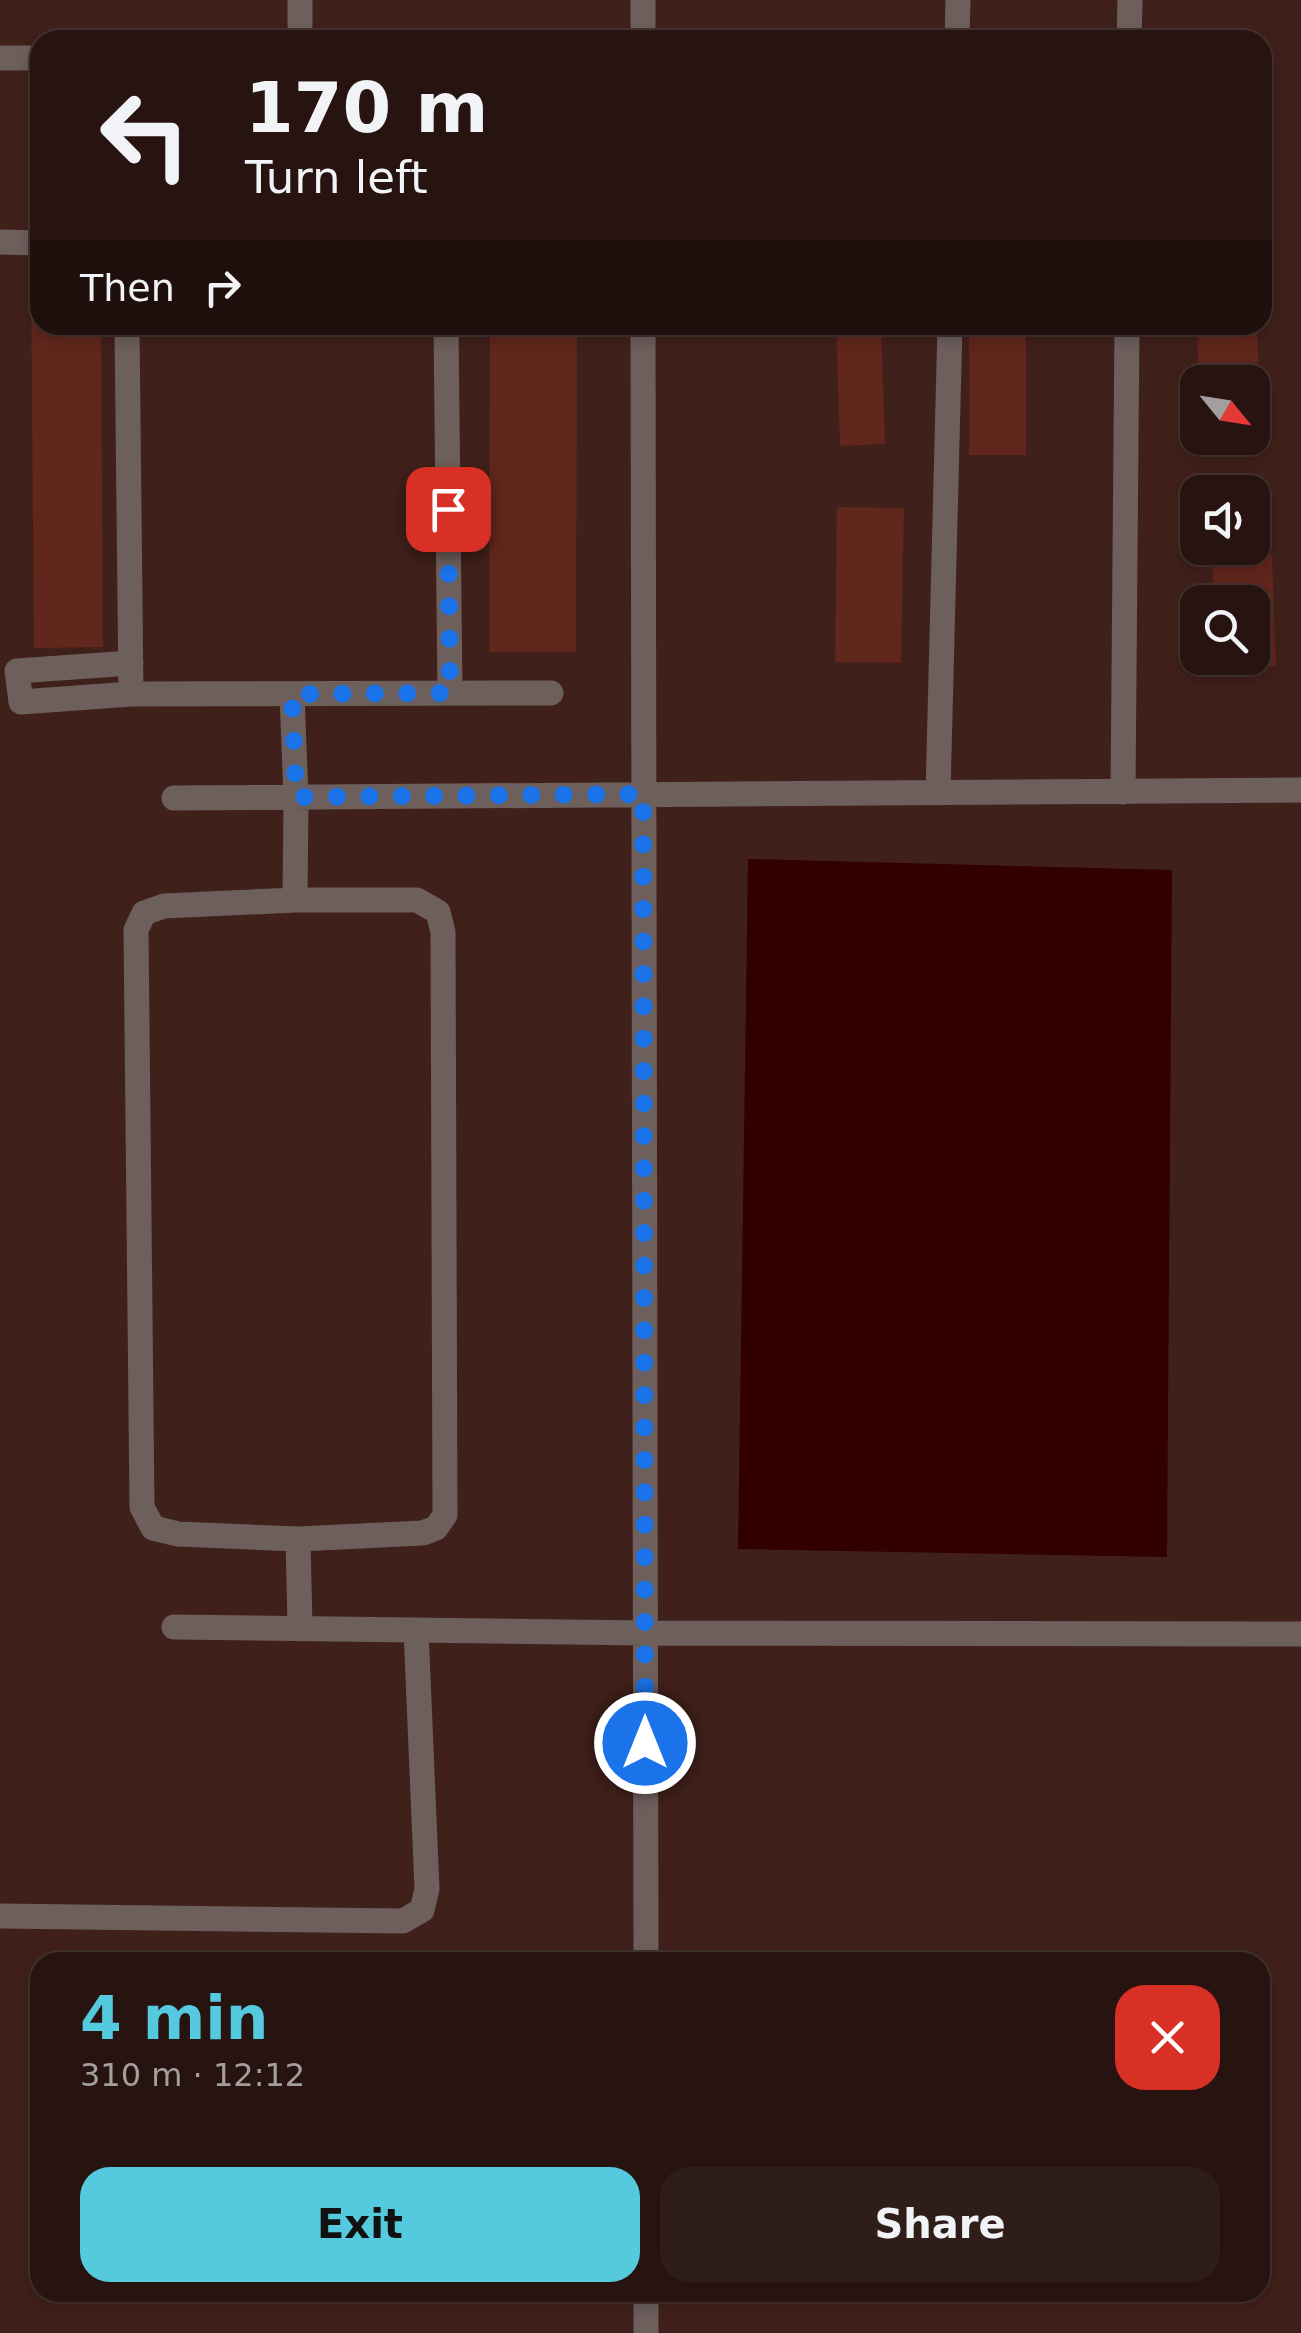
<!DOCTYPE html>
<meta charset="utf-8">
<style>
:root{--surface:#271411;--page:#2f1d1a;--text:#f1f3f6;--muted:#a49e9f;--line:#433331;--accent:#55cadf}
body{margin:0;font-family:"DejaVu Sans",sans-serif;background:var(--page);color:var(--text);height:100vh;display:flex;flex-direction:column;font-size:38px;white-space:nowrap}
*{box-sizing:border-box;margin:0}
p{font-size:32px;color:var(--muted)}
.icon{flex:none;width:55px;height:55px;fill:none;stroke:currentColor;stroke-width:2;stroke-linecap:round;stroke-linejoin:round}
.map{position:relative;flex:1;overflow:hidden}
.panel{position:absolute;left:30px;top:1952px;width:1240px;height:350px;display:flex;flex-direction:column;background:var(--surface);border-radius:30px;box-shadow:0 5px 15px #0003,0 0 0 2px var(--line)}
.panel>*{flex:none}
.top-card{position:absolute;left:30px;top:30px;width:1242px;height:305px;border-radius:30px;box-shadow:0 5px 15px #0003,0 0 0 2px var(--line);background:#271411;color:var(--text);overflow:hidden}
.needle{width:65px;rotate:120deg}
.buttons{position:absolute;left:1180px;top:365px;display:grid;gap:20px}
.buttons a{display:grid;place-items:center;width:90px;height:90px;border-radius:20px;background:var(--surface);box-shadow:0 5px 15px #0003,0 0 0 2px var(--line);font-size:50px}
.pin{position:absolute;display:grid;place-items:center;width:85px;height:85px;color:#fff;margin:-42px;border-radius:20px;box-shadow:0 5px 15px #0006}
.me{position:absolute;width:110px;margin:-55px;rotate:0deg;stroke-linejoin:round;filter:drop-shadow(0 0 8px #0008)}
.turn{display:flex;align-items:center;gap:35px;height:210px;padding:0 50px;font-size:45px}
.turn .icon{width:130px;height:130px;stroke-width:2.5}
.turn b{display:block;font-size:70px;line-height:85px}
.then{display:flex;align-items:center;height:95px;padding:0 50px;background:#0003;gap:20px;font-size:38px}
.round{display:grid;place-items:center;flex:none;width:105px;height:105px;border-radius:30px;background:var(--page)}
.head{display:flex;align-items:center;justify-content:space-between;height:170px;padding:0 50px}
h1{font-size:60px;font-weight:700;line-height:75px;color:var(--accent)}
.primary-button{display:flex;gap:20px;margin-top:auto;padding:20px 50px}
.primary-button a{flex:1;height:115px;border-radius:30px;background:var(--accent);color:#111;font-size:40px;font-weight:700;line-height:115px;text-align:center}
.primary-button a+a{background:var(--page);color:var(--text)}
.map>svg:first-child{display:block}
.built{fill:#40201a;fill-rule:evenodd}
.water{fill:#300}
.building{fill:#61261c}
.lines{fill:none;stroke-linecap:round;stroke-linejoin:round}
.minor{stroke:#6d5f5c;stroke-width:25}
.route{stroke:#1a73e8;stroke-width:18;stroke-dasharray:0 32.4}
</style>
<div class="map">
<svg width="1301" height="2333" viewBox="0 0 1301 2333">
<rect width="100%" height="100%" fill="#341b17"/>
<path class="built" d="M 0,0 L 1301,0 L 1301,2333 L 0,2333 ZM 40,40 L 1262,40 L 1262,325 L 40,325 ZM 1198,382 L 1252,382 L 1252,438 L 1198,438 ZM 1198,492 L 1252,492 L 1252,548 L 1198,548 ZM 1198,602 L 1252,602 L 1252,658 L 1198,658 ZM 40,1962 L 1260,1962 L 1260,2292 L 40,2292 Z"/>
<path class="water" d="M 748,859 L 1172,870 L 1167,1557 L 738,1549 Z"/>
<path class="building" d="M 31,282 L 40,282 L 40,325 L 101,325 L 103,647 L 34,648 Z
M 490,325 L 577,325 L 576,652 L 489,652 Z
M 836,325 L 881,325 L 885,444 L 840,446 Z
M 969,325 L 1026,325 L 1026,455 L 969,455 Z
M 1197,325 L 1257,325 L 1261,445 L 1201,447 L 1201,438 L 1252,438 L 1252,382 L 1199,382 Z
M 837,507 L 904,508 L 901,663 L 835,662 Z
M 1272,554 L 1276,666 L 1216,669 L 1215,658 L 1252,658 L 1252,602 L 1214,602 L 1212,557 Z"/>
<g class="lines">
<path class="minor" d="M 300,0 L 300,40
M 643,0 L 643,40
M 957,40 L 958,0
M 1129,40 L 1130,0
M 0,58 L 40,58
M 0,242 L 40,243
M 127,325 L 131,694 L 21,702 L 17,671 L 131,663
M 446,325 L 450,693
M 643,325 L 646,1962
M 131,694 L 551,693
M 292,694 L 296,797 L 295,900 L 164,906 L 144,913 L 136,930 L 142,1507 L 153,1528 L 178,1534 L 298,1539 L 300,1628
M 1123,792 L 1127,325
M 938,793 L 950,325
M 174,798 L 1301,790
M 295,900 L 417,900 L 438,912 L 443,932 L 445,1515 L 436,1528 L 423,1533 L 298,1539
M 174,1627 L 645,1633 L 1301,1634
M 0,1916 L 403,1921 L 422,1910 L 427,1889 L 416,1630
M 646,2292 L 646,2333"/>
</g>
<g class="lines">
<path class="route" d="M 448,509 L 450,693 L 292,694 L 296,797 L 643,794 L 645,1743"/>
</g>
</svg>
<div class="buttons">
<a><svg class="needle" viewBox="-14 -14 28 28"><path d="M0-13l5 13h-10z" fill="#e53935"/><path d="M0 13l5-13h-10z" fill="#a49e9f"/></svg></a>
<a><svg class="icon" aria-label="sound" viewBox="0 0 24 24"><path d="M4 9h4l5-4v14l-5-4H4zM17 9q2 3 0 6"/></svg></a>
<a><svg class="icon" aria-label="search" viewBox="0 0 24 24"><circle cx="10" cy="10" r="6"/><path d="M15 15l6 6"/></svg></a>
</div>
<div class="pin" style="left:448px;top:509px;background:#d93025"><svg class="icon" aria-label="arrive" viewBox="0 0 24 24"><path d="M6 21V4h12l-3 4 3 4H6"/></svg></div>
<svg class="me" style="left:645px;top:1743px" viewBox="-20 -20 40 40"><circle r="17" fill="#1a73e8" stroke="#fff" stroke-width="3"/><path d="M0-11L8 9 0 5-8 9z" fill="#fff"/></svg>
<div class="top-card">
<div class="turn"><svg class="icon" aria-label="left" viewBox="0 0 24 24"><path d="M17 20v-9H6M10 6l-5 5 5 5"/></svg><div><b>170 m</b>Turn left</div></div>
<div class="then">Then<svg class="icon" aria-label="right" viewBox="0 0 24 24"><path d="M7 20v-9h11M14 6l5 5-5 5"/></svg></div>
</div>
<section class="panel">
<div class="head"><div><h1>4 min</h1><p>310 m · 12:12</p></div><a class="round" style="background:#d93025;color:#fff"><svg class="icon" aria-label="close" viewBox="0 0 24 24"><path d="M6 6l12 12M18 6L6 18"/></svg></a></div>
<div class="primary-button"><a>Exit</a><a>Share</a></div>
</section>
</div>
